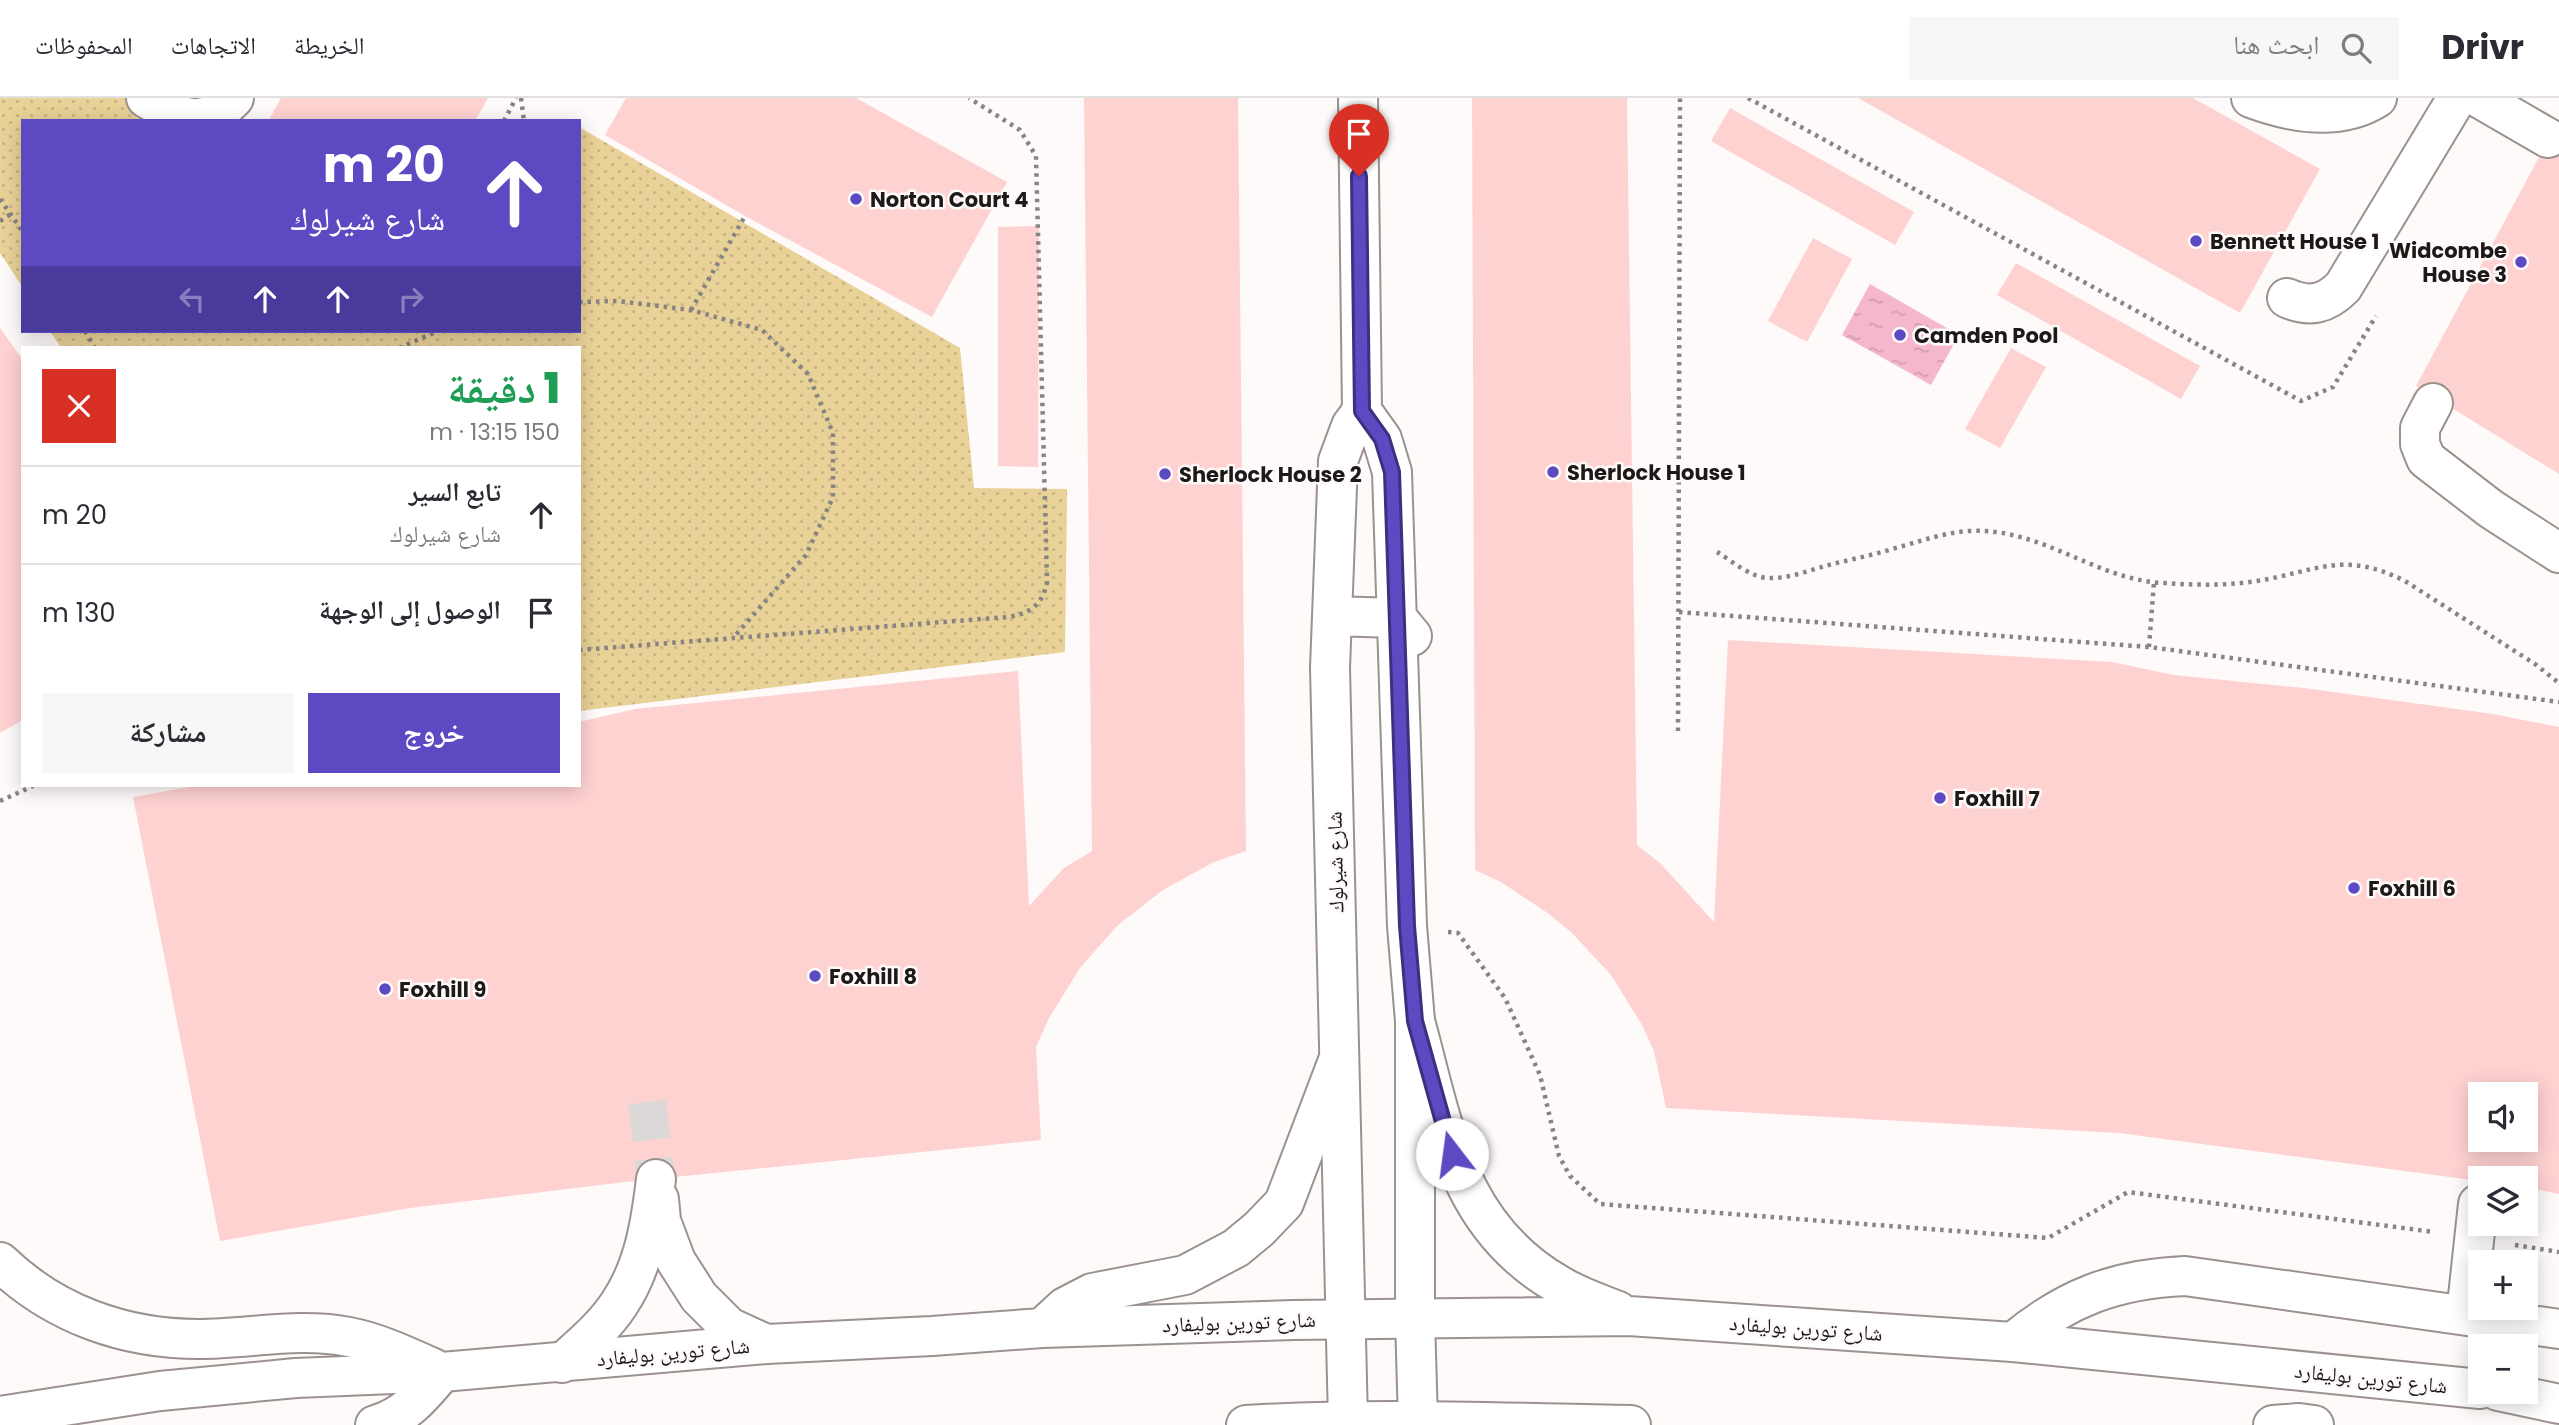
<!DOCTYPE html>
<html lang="ar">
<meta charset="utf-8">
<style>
:root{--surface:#fff;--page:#f7f7f7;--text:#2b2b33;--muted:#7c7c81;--line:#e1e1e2;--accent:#5c4ac3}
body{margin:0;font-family:Poppins,"Noto Naskh Arabic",sans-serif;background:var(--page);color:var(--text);direction:rtl;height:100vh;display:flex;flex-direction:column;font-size:26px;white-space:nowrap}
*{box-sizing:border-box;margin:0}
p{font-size:23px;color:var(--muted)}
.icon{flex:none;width:38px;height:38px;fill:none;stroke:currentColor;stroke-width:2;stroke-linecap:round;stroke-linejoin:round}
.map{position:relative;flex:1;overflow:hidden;direction:ltr}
.panel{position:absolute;left:21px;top:248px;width:560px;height:441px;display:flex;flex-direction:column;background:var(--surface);border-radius:0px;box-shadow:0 4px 18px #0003;direction:rtl}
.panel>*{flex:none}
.top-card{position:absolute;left:21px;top:21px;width:560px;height:214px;border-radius:0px;box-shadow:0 4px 18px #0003;direction:rtl;background:#5c4ac3;color:#fff;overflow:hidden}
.buttons{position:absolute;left:2468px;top:984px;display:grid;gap:14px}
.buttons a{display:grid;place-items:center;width:70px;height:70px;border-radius:0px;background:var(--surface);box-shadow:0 4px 18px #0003;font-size:35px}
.pin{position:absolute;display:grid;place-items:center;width:60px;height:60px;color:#fff;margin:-72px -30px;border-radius:50% 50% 50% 0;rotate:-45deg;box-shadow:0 0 7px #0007}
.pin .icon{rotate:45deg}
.me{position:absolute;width:77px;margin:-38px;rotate:345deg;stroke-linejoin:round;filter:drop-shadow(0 0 5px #0008)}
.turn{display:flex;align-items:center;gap:24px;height:147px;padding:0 21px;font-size:32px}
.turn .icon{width:91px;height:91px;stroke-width:2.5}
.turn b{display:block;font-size:49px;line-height:60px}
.lanes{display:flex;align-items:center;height:66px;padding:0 21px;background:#0003;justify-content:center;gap:35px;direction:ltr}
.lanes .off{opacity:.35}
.round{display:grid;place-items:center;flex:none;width:74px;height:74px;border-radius:0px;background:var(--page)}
.overview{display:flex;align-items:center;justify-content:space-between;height:119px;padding:0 21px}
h1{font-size:42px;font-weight:800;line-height:52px;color:#1e9e55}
.cta{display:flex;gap:14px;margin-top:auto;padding:14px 21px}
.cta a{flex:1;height:80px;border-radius:0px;background:var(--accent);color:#fff;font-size:28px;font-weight:800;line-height:80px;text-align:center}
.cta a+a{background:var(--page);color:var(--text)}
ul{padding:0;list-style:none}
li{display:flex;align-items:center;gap:21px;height:98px;padding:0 21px;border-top:2px solid var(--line)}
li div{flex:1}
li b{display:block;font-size:26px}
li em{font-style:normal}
header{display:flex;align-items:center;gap:42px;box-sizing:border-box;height:98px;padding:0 35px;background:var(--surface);border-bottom:2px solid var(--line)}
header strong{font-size:33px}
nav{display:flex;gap:38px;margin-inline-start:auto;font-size:24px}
.search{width:490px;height:63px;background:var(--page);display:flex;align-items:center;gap:18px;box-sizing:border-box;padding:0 24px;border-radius:0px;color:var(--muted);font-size:26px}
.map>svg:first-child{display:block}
.green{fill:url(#green-dots)}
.water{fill:url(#water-ripples)}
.building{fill:#ffd2d2;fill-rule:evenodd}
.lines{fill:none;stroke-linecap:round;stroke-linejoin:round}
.minor-tunnel{stroke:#dcd8d7;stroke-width:38;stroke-dasharray:38 19;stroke-linecap:butt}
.minor-casing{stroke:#9b928f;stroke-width:42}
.major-casing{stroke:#9b928f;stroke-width:42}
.path{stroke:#878483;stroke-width:4.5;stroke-dasharray:3.5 5;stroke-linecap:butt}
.minor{stroke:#fff;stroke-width:38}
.major{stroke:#fff;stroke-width:38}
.route-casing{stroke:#3c307f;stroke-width:18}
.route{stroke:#5c4ac3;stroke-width:12}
.poi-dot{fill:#5c4ac3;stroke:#fefaf9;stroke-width:2.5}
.labels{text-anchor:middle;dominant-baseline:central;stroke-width:5;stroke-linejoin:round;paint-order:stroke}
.poi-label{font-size:21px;font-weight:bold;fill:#1c1918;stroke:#fefaf9;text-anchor:start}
.street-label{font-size:21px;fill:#1c1918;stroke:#fefaf9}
</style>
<header>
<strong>Drivr</strong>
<div class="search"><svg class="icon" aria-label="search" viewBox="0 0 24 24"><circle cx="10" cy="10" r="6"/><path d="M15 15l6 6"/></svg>ابحث هنا</div>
<nav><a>الخريطة</a><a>الاتجاهات</a><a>المحفوظات</a></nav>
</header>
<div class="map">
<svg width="2559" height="1327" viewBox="0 0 2559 1327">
<defs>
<pattern id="green-dots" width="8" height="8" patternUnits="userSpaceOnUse" patternTransform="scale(1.75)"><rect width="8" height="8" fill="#e9d297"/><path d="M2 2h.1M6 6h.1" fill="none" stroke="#c7b481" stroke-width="1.8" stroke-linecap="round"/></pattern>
<pattern id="water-ripples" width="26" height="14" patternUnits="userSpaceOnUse" patternTransform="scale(1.75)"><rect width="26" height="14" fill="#f4b7cd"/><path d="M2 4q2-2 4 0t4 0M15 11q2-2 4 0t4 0" fill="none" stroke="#d19daf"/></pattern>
</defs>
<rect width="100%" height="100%" fill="#fefaf9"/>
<path class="green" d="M 0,0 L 138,0 L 176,23 L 23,23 L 23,190 L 0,155 Z
M 579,29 L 960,250 L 974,390 L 1067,391 L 1065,554 L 579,613 L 579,250 L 61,250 L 50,233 L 579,233 Z"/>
<path class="water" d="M 1870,186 L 1959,237 L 1931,287 L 1842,237 Z"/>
<path class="building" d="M 281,0 L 488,0 L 475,23 L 271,23 L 269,22 Z
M 626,0 L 856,0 L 1007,84 L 932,219 L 745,118 L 605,37 Z
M 1084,0 L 1238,0 L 1246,753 L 1214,764 L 1163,792 L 1118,827 L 1080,870 L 1049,920 L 1036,949 L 1041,1042 L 625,1084 L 410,1110 L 220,1143 L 133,699 L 195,688 L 579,688 L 579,624 L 635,611 L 1018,573 L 1029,808 L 1064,770 L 1092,753 Z
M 1472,0 L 1627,0 L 1637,747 L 1660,765 L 1714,824 L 1728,542 L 2112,564 L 2174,577 L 2304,590 L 2493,616 L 2559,629 L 2559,1096 L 2525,1089 L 2525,1080 L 2480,1080 L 2480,1083 L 2119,1035 L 1666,1010 L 1654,953 L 1642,927 L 1611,877 L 1572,835 L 1549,816 L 1501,784 L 1475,772 ZM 2480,996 L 2525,996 L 2525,1041 L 2480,1041 Z
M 1858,0 L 2193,0 L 2320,71 L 2240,215 Z
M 1730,10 L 1914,114 L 1895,147 L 1711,43 Z
M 2559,22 L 2559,376 L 2416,288 Z
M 1039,128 L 1038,369 L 998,368 L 998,129 Z
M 1813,140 L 1852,161 L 1807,244 L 1768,223 Z
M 2016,165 L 2200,268 L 2181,301 L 1997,197 Z
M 0,230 L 23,262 L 23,622 L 0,635 Z
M 2011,250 L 2046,269 L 2000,350 L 1965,331 Z"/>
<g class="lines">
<path class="minor-tunnel" d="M 647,1004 L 656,1081"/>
<g class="minor-casing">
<path id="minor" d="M 146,0 C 180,20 203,33 234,0
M 2251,0 C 2291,15 2339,24 2377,0
M 2479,0 L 2548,40
M 2287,200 C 2310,210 2326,206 2343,189 L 2457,0
M 2433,305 L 2420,330 L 2420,346 L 2426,361 L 2491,411 L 2559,455
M 1362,313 L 1382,341 L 1392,374 L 1407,828 L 1415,923 L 1415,1220 L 1418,1324
M 1332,518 L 1397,520 L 1412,538
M 659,1101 L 661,1123 L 676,1163 L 699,1199 L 729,1229 L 766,1246
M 2466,1217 L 2478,1106
M 2013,1244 C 2066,1200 2115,1181 2185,1178 L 2559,1231
M 562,1265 C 582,1247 604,1229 619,1206 C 644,1169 651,1124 656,1081
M 1348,1324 L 1330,570 L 1338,363 L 1351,328 L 1362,313 L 1358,0"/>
</g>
<g class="major-casing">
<path id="major" d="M 1415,923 C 1444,1028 1456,1128 1559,1187 C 1577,1198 1598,1205 1618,1213
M 0,1164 C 54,1216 124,1241 199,1241 C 249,1241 299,1229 349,1239 C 379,1245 406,1258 433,1270
M 1042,1230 L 1065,1209 L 1092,1195 L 1185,1177 L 1236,1150 L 1259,1131 L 1284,1105 L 1339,960
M 2498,1293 L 2559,1306
M 0,1318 L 160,1293 L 296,1280 L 442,1274 L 766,1246 L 932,1238 L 1042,1230 L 1294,1222 L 1629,1218 L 2013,1244 L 2480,1291
M 375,1327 C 405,1319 423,1297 442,1274
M 1246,1327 C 1374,1319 1503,1325 1631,1327
M 2273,1327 L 2299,1325 L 2314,1327"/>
</g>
<path class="path" d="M 521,0 L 524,23
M 1748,0 L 2301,303 L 2333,289 L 2376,218
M 504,23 L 516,0
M 0,101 L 23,134
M 0,123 L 11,116
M 579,204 L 618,203 L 691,212 L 762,232 L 808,276 L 833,335 L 833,399 L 806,457 L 733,540
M 691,212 L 745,118
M 85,233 L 95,250
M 399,250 L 438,233
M 1717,454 C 1732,463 1750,479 1768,480 C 1787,481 1808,473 1825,468 C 1847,462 1870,458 1892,451 C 1918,444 1942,435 1969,433 C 2041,429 2094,481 2162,485 C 2194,487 2225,488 2257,483 C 2318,473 2343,452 2405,483 L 2535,566 L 2559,585
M 1679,514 L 2149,549 L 2559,604
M 2149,549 L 2154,484
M 579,552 L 1008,519 C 1030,516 1043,506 1047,484 L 1036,58 L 1020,32 L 969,0
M 1678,633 L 1680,0
M 0,703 L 33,688
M 1448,834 L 1458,835 L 1505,900 L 1540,977 L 1559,1058 L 1570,1078 L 1600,1106 L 2048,1140 L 2128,1094 L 2434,1134
M 2515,1147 L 2559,1154"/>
<use href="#minor" class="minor"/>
<use href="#major" class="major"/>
</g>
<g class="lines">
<g class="route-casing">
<path id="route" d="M 1359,78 L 1362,313 L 1382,341 L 1392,374 L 1407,828 L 1415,923 L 1452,1056"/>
</g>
<use href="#route" class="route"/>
</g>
<g class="poi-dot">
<circle cx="856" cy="101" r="7"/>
<circle cx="2196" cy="143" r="7"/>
<circle cx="2521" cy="164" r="7"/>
<circle cx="1900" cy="237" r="7"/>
<circle cx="1553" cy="374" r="7"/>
<circle cx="1165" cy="376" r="7"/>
<circle cx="1940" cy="700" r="7"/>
<circle cx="2354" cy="790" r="7"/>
<circle cx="815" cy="878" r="7"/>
<circle cx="385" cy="891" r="7"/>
</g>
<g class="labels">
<g class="poi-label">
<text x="870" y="101">Norton Court 4</text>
<text x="2210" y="143">Bennett House 1</text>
<text x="2507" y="152" text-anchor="end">Widcombe<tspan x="2507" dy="24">House 3</tspan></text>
<text x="1914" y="237">Camden Pool</text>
<text x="1567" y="374">Sherlock House 1</text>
<text x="1179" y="376">Sherlock House 2</text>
<text x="1954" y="700">Foxhill 7</text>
<text x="2368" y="790">Foxhill 6</text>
<text x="829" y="878">Foxhill 8</text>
<text x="399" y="891">Foxhill 9</text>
</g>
<g class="street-label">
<text transform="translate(1335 764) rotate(-91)">شارع شيرلوك</text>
<text transform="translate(1239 1224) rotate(-2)">شارع تورين بوليفارد</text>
<text transform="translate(1806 1230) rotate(4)">شارع تورين بوليفارد</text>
<text transform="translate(673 1254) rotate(-5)">شارع تورين بوليفارد</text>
<text transform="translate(2371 1280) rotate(6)">شارع تورين بوليفارد</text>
</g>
</g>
</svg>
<div class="buttons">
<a><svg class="icon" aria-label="sound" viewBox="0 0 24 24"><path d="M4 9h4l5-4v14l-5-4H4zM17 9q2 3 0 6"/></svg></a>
<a><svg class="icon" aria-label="layers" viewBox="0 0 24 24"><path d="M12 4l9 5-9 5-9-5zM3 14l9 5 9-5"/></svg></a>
<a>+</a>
<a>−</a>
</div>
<div class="pin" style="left:1359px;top:78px;background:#d93025"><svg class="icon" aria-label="arrive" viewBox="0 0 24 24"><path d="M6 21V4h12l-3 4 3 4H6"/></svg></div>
<svg class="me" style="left:1452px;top:1056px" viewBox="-20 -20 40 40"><circle r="19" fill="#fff"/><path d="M0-13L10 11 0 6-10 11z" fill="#5c4ac3"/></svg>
<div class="top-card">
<div class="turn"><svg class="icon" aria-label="ahead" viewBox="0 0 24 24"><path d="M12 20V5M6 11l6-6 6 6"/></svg><div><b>20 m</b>شارع شيرلوك</div></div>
<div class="lanes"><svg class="icon off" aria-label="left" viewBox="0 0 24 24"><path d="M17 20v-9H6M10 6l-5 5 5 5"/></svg><svg class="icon" aria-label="ahead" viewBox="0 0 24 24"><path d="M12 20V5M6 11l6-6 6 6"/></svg><svg class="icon" aria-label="ahead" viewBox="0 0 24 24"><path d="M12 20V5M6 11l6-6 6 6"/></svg><svg class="icon off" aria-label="right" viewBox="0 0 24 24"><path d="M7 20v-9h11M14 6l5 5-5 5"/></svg></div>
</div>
<section class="panel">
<div class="overview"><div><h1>1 دقيقة</h1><p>150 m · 13:15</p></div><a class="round" style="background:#d93025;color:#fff"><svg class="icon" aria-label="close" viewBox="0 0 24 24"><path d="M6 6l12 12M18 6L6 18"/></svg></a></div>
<ul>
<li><svg class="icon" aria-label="ahead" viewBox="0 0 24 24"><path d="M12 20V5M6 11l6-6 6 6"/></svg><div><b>تابع السير</b><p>شارع شيرلوك</p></div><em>20 m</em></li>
<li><svg class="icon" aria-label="arrive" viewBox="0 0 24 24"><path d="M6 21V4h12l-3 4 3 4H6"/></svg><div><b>الوصول إلى الوجهة</b></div><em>130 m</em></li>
</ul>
<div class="cta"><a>خروج</a><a>مشاركة</a></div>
</section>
</div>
